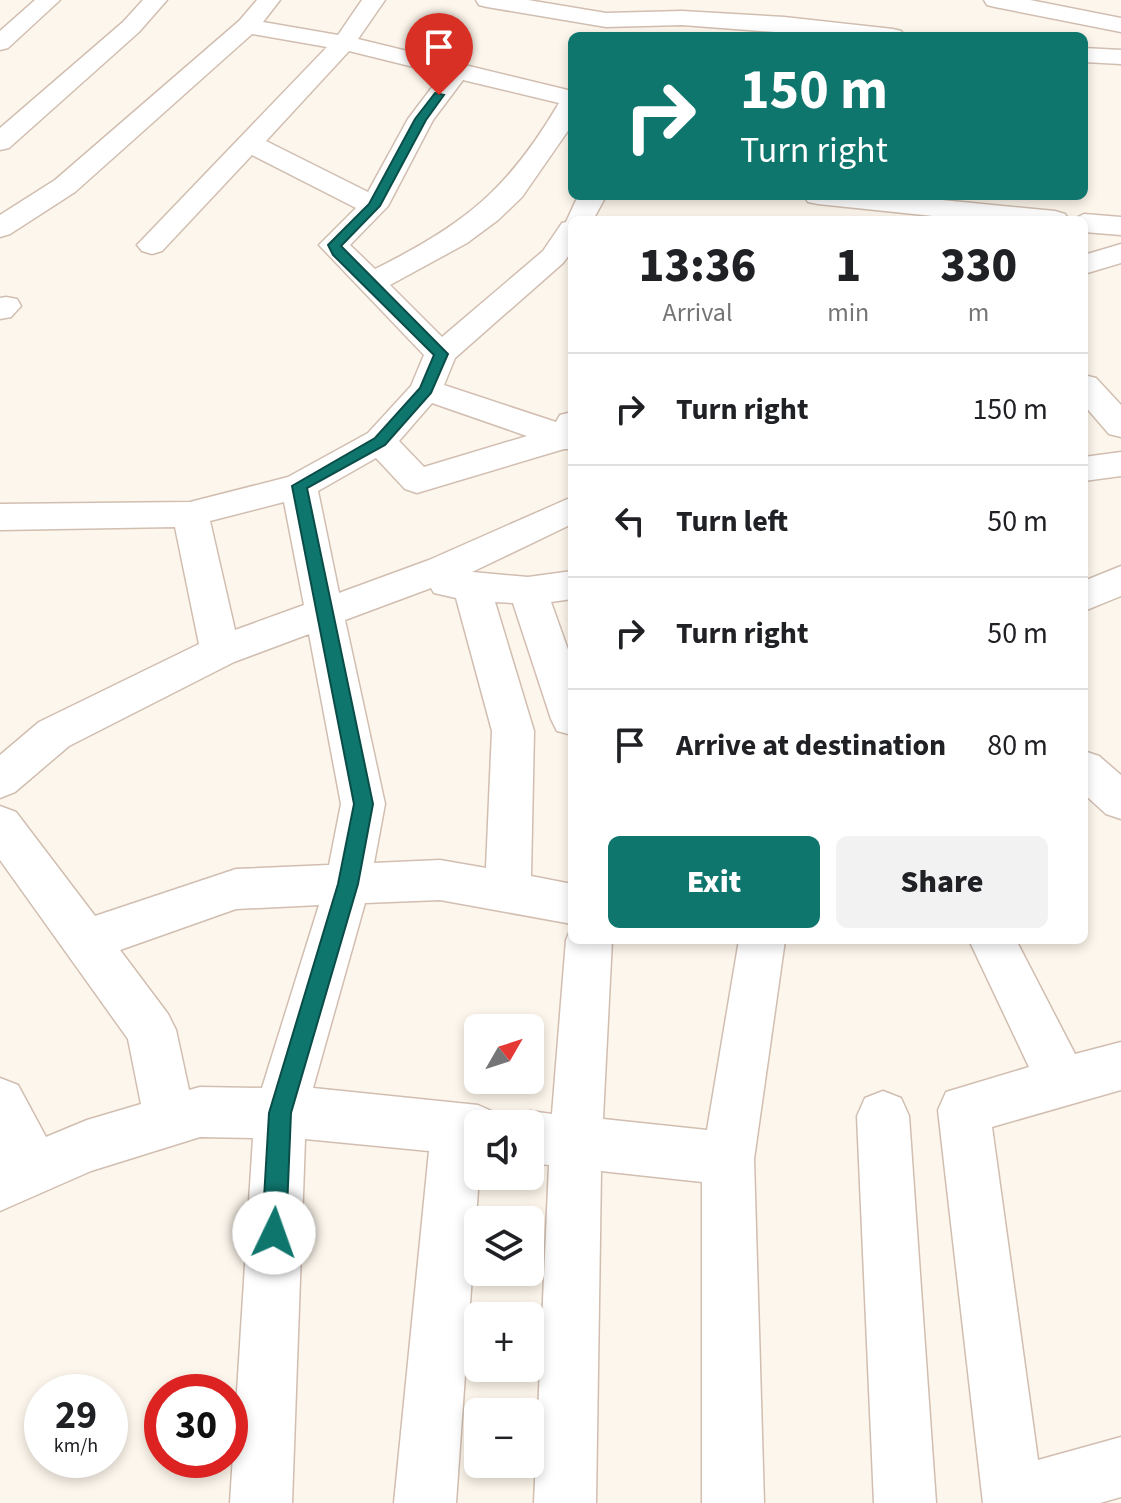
<!DOCTYPE html>
<meta charset="utf-8">
<style>
:root{--surface:#fff;--page:#f2f2f2;--text:#202124;--muted:#757577;--line:#e0e0e0;--accent:#0f766e}
body{margin:0;font-family:"Source Sans 3",sans-serif;background:var(--page);color:var(--text);height:100vh;display:flex;flex-direction:column;font-size:30px;white-space:nowrap}
*{box-sizing:border-box;margin:0}
p{font-size:26px;color:var(--muted)}
.icon{flex:none;width:44px;height:44px;fill:none;stroke:currentColor;stroke-width:2;stroke-linecap:round;stroke-linejoin:round}
.map{position:relative;flex:1;overflow:hidden}
.panel{position:absolute;left:568px;top:216px;width:520px;height:728px;display:flex;flex-direction:column;background:var(--surface);border-radius:12px;box-shadow:0 4px 12px #0003}
.panel>*{flex:none}
.hud{position:absolute;left:568px;top:32px;width:520px;height:168px;border-radius:12px;box-shadow:0 4px 12px #0003;background:#0f766e;color:#fff;overflow:hidden}
.needle{width:52px;rotate:51deg}
.tools{position:absolute;left:464px;top:1014px;display:grid;gap:16px}
.tools a{display:grid;place-items:center;width:80px;height:80px;border-radius:12px;background:var(--surface);box-shadow:0 4px 12px #0003;font-size:40px}
.speed{position:absolute;left:24px;top:1374px;display:flex;gap:16px;font-size:40px;font-weight:700;text-align:center}
.speed>*{display:grid;place-content:center;width:104px;height:104px;border-radius:50%;background:var(--surface);box-shadow:0 4px 12px #0003;line-height:1}
.speed small{font-size:20px;font-weight:400}
.speed .limit{border:12px solid #d22;background:#fff;color:#111}
.pin{position:absolute;display:grid;place-items:center;width:68px;height:68px;color:#fff;margin:-82px -34px;border-radius:50% 50% 50% 0;rotate:-45deg;box-shadow:0 0 8px #0007}
.pin .icon{rotate:45deg}
.me{position:absolute;width:88px;margin:-44px;rotate:3deg;stroke-linejoin:round;filter:drop-shadow(0 0 6px #0008)}
.turn{display:flex;align-items:center;gap:28px;height:168px;padding:0 40px;font-size:36px}
.turn .icon{width:104px;height:104px;stroke-width:2.5}
.turn b{display:block;font-size:56px;line-height:68px}
.eta{display:flex;justify-content:space-evenly;align-items:center;height:136px;text-align:center}
.eta b{font-size:48px;font-weight:800;line-height:56px}
.primary-button{display:flex;gap:16px;margin-top:auto;padding:16px 40px}
.primary-button a{flex:1;height:92px;border-radius:12px;background:var(--accent);color:#fff;font-size:32px;font-weight:800;line-height:92px;text-align:center}
.primary-button a+a{background:var(--page);color:var(--text)}
ul{padding:0;list-style:none}
li{display:flex;align-items:center;gap:24px;height:112px;padding:0 40px;border-top:2px solid var(--line)}
li div{flex:1}
li b{display:block;font-size:30px}
li em{font-style:normal}
.map>svg:first-child{display:block}
.lines{fill:none;stroke-linecap:round;stroke-linejoin:round}
.minor-casing{stroke:#d1beb0;stroke-width:3}
.minor{fill:#fff;fill-rule:evenodd}
.route{fill:#0f766e;stroke:#0a4d48;stroke-width:2}
</style>
<div class="map">
<svg width="1121" height="1503" viewBox="0 0 1121 1503">
<rect width="100%" height="100%" fill="#fdf6ec"/>
<g class="lines">
<g class="minor-casing">
<path id="minor" d="M 35,0 L 60,0 L 8,48 L 0,50 L 0,31 Z
M 143,0 L 167,0 L 139,32 L 9,148 L 0,150 L 0,128 L 123,22 Z
M 257,0 L 280,0 L 263,22 L 338,35 L 362,0 L 385,0 L 358,39 L 572,91 L 572,125 L 522,197 L 498,220 L 467,243 L 390,285 L 442,337 L 543,251 L 562,223 L 566,222 L 578,196 L 606,196 L 593,220 L 572,220 L 572,251 L 563,263 L 455,358 L 444,385 L 556,422 L 560,415 L 572,412 L 572,449 L 564,449 L 417,493 L 405,489 L 376,458 L 318,491 L 339,593 L 429,560 L 572,497 L 572,524 L 472,572 L 528,577 L 572,571 L 572,599 L 551,602 L 572,661 L 572,735 L 557,731 L 551,719 L 513,603 L 495,602 L 534,731 L 531,876 L 572,884 L 572,924 L 440,900 L 365,903 L 313,1088 L 478,1105 L 496,1113 L 501,1124 L 478,1124 L 479,1176 L 456,1503 L 394,1503 L 429,1151 L 305,1139 L 292,1503 L 230,1503 L 253,1138 L 200,1137 L 91,1171 L 0,1211 L 0,1078 L 18,1085 L 46,1137 L 87,1120 L 141,1104 L 128,1039 L 0,860 L 0,806 L 16,812 L 95,916 L 236,869 L 329,865 L 341,804 L 309,634 L 234,662 L 69,746 L 15,792 L 0,798 L 0,755 L 39,722 L 199,644 L 175,527 L 0,530 L 0,504 L 190,502 L 288,477 L 368,433 L 411,386 L 424,355 L 319,245 L 356,208 L 252,155 L 162,251 L 152,254 L 142,251 L 137,245 L 327,47 L 252,34 L 75,192 L 10,234 L 0,237 L 0,215 L 55,180 L 239,21 ZM 349,51 L 442,74 L 408,119 L 368,192 L 266,141 ZM 463,80 L 559,103 C 508,190 464,225 375,269 L 350,245 L 388,206 L 433,120 ZM 432,403 L 527,436 L 424,467 L 399,441 ZM 284,502 L 304,605 L 235,630 L 210,521 ZM 431,588 L 434,593 L 456,598 L 492,731 L 486,868 L 440,860 L 374,863 L 385,804 L 345,620 ZM 319,905 L 262,1088 L 200,1087 L 189,1090 L 176,1030 L 168,1014 L 120,950 L 236,909 Z
M 476,0 L 528,0 L 606,13 L 682,11 L 784,17 L 893,29 L 901,31 L 905,36 L 829,36 L 682,25 L 606,27 L 487,7 L 479,5 Z
M 984,0 L 1030,0 L 1121,18 L 1121,32 L 995,7 L 987,5 Z
M 1084,48 L 1121,50 L 1121,64 L 1084,62 Z
M 804,196 L 901,196 L 1055,211 L 1065,214 L 1069,220 L 971,220 L 818,204 L 808,202 Z
M 1084,214 L 1121,217 L 1121,235 L 1084,232 L 1084,220 L 1072,220 Z
M 1121,244 L 1121,263 L 1084,274 L 1084,255 Z
M 6,297 L 17,299 L 21,306 L 11,317 L 0,319 L 0,298 Z
M 1084,375 L 1096,378 L 1121,405 L 1121,437 L 1109,434 L 1084,405 Z
M 1121,452 L 1121,476 L 1084,481 L 1084,457 Z
M 1121,566 L 1121,596 L 1084,611 L 1084,581 Z
M 1084,751 L 1099,756 L 1121,775 L 1121,819 L 1106,814 L 1084,794 Z
M 572,926 L 572,940 L 612,940 L 603,1119 L 707,1130 L 739,940 L 785,940 L 754,1159 L 764,1503 L 702,1503 L 702,1182 L 601,1171 L 596,1503 L 534,1503 L 549,1165 L 530,1163 L 530,1124 L 509,1124 L 512,1119 L 530,1111 L 552,1114 L 566,940 Z
M 969,940 L 1016,940 L 1075,1054 L 1121,1042 L 1121,1090 L 992,1127 L 1038,1460 L 1121,1437 L 1121,1497 L 1100,1503 L 983,1503 L 938,1110 L 946,1092 L 1029,1067 Z
M 883,1091 L 901,1098 L 909,1116 L 936,1503 L 874,1503 L 857,1116 L 865,1098 Z"/>
</g>
<use href="#minor" class="minor"/>
</g>
<path class="route" d="M 435,93 L 444,95 L 426,120 L 380,206 L 341,246 L 448,354 L 431,393 L 385,445 L 307,488 L 373,804 L 358,884 L 291,1113 L 286,1233 L 282,1242 L 274,1245 L 266,1242 L 262,1233 L 269,1113 L 338,884 L 354,804 L 292,486 L 375,438 L 420,388 L 434,355 L 333,255 L 328,245 L 369,204 L 415,119 Z"/>
</svg>
<div class="tools">
<a><svg class="needle" viewBox="-14 -14 28 28"><path d="M0-13l5 13h-10z" fill="#e53935"/><path d="M0 13l5-13h-10z" fill="#757577"/></svg></a>
<a><svg class="icon" aria-label="sound" viewBox="0 0 24 24"><path d="M4 9h4l5-4v14l-5-4H4zM17 9q2 3 0 6"/></svg></a>
<a><svg class="icon" aria-label="layers" viewBox="0 0 24 24"><path d="M12 4l9 5-9 5-9-5zM3 14l9 5 9-5"/></svg></a>
<a>+</a>
<a>−</a>
</div>
<div class="speed"><div>29<small>km/h</small></div><div class="limit">30</div></div>
<div class="pin" style="left:439px;top:95px;background:#d93025"><svg class="icon" aria-label="arrive" viewBox="0 0 24 24"><path d="M6 21V4h12l-3 4 3 4H6"/></svg></div>
<svg class="me" style="left:274px;top:1233px" viewBox="-20 -20 40 40"><circle r="19" fill="#fff"/><path d="M0-13L10 11 0 6-10 11z" fill="#0f766e"/></svg>
<div class="hud">
<div class="turn"><svg class="icon" aria-label="right" viewBox="0 0 24 24"><path d="M7 20v-9h11M14 6l5 5-5 5"/></svg><div><b>150 m</b>Turn right</div></div>
</div>
<section class="panel">
<div class="eta">
<div><b>13:36</b><p>Arrival</p></div>
<div><b>1</b><p>min</p></div>
<div><b>330</b><p>m</p></div>
</div>
<ul>
<li><svg class="icon" aria-label="right" viewBox="0 0 24 24"><path d="M7 20v-9h11M14 6l5 5-5 5"/></svg><div><b>Turn right</b></div><em>150 m</em></li>
<li><svg class="icon" aria-label="left" viewBox="0 0 24 24"><path d="M17 20v-9H6M10 6l-5 5 5 5"/></svg><div><b>Turn left</b></div><em>50 m</em></li>
<li><svg class="icon" aria-label="right" viewBox="0 0 24 24"><path d="M7 20v-9h11M14 6l5 5-5 5"/></svg><div><b>Turn right</b></div><em>50 m</em></li>
<li><svg class="icon" aria-label="arrive" viewBox="0 0 24 24"><path d="M6 21V4h12l-3 4 3 4H6"/></svg><div><b>Arrive at destination</b></div><em>80 m</em></li>
</ul>
<div class="primary-button"><a>Exit</a><a>Share</a></div>
</section>
</div>
